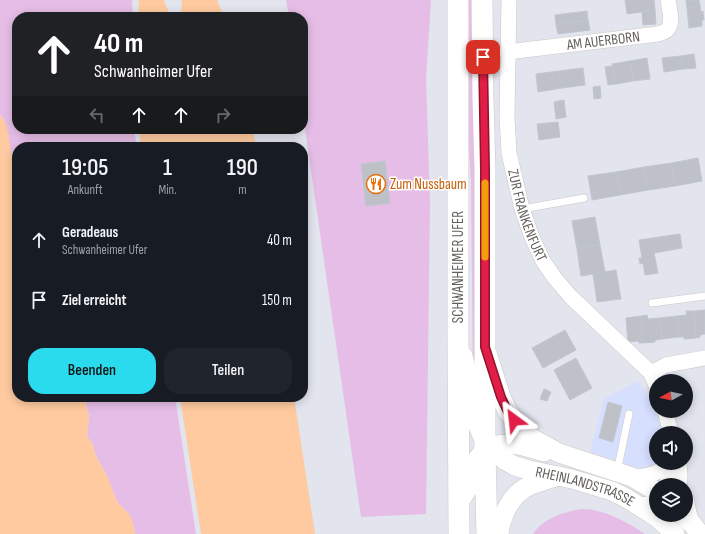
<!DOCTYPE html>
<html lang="de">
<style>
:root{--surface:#171b24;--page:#20242c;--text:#f1f3f6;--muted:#9ea1a6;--accent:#29dbec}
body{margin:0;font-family:"Sofia Sans Condensed",sans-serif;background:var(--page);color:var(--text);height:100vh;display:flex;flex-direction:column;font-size:15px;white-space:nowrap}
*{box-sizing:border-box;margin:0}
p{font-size:13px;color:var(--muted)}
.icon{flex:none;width:22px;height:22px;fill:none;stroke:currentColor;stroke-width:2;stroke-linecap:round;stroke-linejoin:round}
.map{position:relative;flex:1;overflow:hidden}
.side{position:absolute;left:12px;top:142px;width:296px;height:260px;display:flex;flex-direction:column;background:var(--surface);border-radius:16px;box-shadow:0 2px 10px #0003}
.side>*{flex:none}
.banner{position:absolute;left:12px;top:12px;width:296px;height:122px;border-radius:16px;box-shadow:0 2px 10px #0003;background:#202124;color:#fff;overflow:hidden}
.needle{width:26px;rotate:262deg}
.fabs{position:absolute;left:649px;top:374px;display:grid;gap:8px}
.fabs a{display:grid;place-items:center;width:44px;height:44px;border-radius:50%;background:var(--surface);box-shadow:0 2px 10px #0003;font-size:20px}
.pin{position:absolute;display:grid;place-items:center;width:34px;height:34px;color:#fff;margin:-17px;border-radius:8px;box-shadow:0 2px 6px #0006}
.me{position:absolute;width:44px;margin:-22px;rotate:330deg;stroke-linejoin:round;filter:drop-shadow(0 0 3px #0008)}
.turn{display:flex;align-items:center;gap:14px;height:84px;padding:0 16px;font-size:18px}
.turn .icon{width:52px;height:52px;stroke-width:2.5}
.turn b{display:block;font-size:28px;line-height:34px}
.lanes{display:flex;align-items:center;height:38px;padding:0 16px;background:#0003;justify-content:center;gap:20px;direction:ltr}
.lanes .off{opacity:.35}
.eta{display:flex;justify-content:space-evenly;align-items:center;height:68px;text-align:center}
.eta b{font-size:24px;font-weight:600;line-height:28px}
.cta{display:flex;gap:8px;margin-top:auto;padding:8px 16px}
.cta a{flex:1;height:46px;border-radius:16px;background:var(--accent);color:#111;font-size:16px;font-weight:600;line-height:46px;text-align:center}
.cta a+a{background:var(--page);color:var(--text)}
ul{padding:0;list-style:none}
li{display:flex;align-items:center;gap:12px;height:60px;padding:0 16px}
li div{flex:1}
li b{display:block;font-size:15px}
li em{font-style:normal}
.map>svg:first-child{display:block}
.commercial{fill:#d6dffe}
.green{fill:#e6bde6}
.water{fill:#ffcaa0}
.building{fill:#bec1c8;stroke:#c0c6d2}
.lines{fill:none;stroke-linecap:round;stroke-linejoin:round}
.service-casing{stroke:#cbc8c4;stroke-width:8}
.minor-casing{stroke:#cbc8c4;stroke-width:16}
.tertiary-casing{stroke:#cbc8c4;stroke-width:20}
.secondary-casing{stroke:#cdc9c4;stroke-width:22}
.service{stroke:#fff;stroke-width:7}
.minor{stroke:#fff;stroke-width:15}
.tertiary{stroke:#fff;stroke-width:19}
.secondary{stroke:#fff;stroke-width:21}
.route-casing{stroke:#92132f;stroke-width:10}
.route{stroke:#e11d48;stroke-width:7}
.slow{stroke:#f59e0b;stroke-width:7}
.labels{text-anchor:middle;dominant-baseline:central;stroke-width:3;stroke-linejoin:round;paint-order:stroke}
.street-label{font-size:15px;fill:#635f5a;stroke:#fff}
.food-label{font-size:15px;fill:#c56008;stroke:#fff;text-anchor:start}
</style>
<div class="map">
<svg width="705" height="534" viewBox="0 0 705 534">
<rect width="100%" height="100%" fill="#e2e4ee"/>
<path class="commercial" d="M 638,381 L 652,403 L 658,420 L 661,433 L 656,433 L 656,463 L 657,463 L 651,467 L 644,468 L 636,467 L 590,452 L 604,399 Z"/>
<path class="green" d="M 0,0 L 132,0 L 133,17 L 17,17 L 17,129 L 134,129 L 137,147 L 17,147 L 17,174 L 12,157 L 5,123 L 3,118 L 0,115 Z
M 286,0 L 431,0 L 426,79 L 430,202 L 426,514 L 361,517 L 303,115 L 303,17 L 289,17 Z
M 467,0 L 474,0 L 477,401 L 473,384 L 471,182 L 467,117 Z
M 84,397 L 175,397 L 196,534 L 135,534 L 133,524 L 130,515 L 118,503 L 116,499 L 107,476 L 95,454 L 93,445 L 87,436 L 89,416 Z
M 582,509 C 604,509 627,522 645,534 L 533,534 C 544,518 563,512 582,509 Z"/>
<path class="water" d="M 139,0 L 164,0 L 169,13 L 172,17 L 138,17 Z
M 182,0 L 217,0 L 224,17 L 178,17 L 181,12 Z
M 0,115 C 8,123 8,135 10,145 C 11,155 14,164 17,174 L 17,397 L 84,397 L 89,416 L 87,436 L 93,445 L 95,454 L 107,476 L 116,499 L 118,503 L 130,515 L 133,524 L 135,534 L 0,534 Z
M 139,129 L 253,129 L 256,147 L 141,147 Z
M 180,397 L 294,397 L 315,534 L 201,534 Z"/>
<path class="building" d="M 625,0 L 654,0 L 655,10 L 627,14 Z
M 686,0 L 699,0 L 700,6 L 687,8 Z
M 700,6 L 701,12 L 703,11 L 704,20 L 702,20 L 702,26 L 689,28 L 687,8 Z
M 655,10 L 656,24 L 643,25 L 642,12 Z
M 587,11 L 588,20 L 556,25 L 555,15 Z
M 588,20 L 590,30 L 558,34 L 556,25 Z
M 694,54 L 696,68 L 683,69 L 681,56 Z
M 681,56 L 683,69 L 664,72 L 662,58 Z
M 647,58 L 650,79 L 633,81 L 630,61 Z
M 630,61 L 633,81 L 616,84 L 612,64 Z
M 613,66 L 616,84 L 608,85 L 605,67 Z
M 583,68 L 585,85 L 562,88 L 559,71 Z
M 559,71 L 562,88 L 538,92 L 536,74 Z
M 600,86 L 601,98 L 594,99 L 593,87 Z
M 564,100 L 566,117 L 556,119 L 554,102 Z
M 558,122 L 560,137 L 539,140 L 537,124 Z
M 698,158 L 702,181 L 675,186 L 672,163 Z
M 385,161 L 390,203 L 366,206 L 361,164 Z
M 672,163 L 675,186 L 648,190 L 644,167 Z
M 644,167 L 648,190 L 620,195 L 616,172 Z
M 616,172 L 620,195 L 592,200 L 588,176 Z
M 595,217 L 600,245 L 577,249 L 572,221 Z
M 680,234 L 682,248 L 654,253 L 658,273 L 645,275 L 643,263 L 640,264 L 639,258 L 642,258 L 639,240 Z
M 600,245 L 605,272 L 581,276 L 577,249 Z
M 616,270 L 621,299 L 597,302 L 593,274 Z
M 705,310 L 705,334 L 700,335 L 700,337 L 696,338 L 694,311 Z
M 686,311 L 694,311 L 696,338 L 684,339 L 684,337 L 679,337 L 677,316 L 687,315 Z
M 647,315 L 648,319 L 660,318 L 662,339 L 655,340 L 655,342 L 643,343 L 641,316 Z
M 641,316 L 643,343 L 639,343 L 638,341 L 628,342 L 626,318 Z
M 677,316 L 679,337 L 662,339 L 660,318 Z
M 565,330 L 576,350 L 543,368 L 532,348 Z
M 576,358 L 592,388 L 570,400 L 554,370 Z
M 544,389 L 551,392 L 547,401 L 540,399 Z
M 608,402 L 622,406 L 613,442 L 599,438 Z"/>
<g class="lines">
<g class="service-casing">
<path id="service" d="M 522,209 L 584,198
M 652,303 L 705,296
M 617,472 L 629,414"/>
</g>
<g class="minor-casing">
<g id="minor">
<path id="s1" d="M 509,0 L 507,118 L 509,153 L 522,209 L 532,237 L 543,261 L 554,277 L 570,296 L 651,373 L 656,385"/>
<path id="s2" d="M 507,52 L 658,34 C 661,33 665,32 667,30 C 674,23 669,8 668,0"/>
<path d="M 651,373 L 666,365 L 705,358"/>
<path d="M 665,411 L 671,433"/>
<path d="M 632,477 C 649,476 658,474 671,463"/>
<path d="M 667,485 L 671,463"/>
<path d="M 679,485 L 680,477 L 679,463"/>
<path d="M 686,498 L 689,513 L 693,525"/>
<path d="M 638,505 L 656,503"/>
</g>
</g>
<g class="tertiary-casing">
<g id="tertiary">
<path id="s3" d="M 463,356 L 468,377 L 470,395 L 473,413 L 478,426 L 485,442 L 496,453 L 506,461 L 515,466 L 529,470 L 572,479 L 612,491 L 626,498 L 650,513 L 659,519 L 675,534"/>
<path d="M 488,356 L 501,397 L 507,410 L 514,420 L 528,436 L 559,453 L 632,477 L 656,491"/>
<path d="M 459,502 C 462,497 468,490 470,484 C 471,478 471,471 473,466 C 475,461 479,457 482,453 C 500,437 524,446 544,452"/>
<path d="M 683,515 L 693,525 L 700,534"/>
<path d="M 499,534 C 501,516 511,494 529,486 C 539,482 549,479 559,476"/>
</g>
</g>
<g class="secondary-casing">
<path id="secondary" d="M 458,0 L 458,331 L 459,534
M 482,0 L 483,99 L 485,170 L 485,451 L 487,534"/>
</g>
<use href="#service" class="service"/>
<use href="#minor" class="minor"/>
<use href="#tertiary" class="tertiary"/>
<use href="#secondary" class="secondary"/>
</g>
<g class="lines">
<g class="route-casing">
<path id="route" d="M 483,57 L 485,170 L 485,347 L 501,397 L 507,410 L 514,420"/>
</g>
<use href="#route" class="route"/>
<path class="slow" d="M 485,183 L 485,257"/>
</g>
<defs>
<g id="restaurant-ring" transform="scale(1)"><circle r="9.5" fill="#fff" stroke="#e8710a" stroke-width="1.5"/><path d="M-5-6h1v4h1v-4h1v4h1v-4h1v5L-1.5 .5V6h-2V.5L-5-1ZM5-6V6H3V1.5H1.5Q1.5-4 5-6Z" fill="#e8710a"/></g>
</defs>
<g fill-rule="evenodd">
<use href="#restaurant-ring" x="376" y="184"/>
</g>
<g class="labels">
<g class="street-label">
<text stroke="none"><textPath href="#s2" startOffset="97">AM AUERBORN</textPath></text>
<text stroke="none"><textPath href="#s1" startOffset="218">ZUR FRANKENFURT</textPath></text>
<text transform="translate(458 267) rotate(-90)">SCHWANHEIMER UFER</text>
<text stroke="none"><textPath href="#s3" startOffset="201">RHEINLANDSTRASSE</textPath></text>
</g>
<g class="food-label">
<text x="390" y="184">Zum Nussbaum</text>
</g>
</g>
</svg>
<div class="fabs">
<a><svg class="needle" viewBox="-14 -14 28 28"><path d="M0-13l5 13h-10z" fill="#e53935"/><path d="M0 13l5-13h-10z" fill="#9ea1a6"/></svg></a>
<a><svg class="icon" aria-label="sound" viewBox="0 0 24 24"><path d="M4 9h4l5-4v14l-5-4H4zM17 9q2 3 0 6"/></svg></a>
<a><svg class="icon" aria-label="layers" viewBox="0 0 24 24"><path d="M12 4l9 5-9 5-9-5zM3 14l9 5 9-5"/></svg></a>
</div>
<div class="pin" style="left:483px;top:57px;background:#d93025"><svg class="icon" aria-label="arrive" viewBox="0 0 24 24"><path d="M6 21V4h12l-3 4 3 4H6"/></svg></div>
<svg class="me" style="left:514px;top:420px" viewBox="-20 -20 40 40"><path d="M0-17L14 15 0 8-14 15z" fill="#e11d48" stroke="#fff" stroke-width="4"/></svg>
<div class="banner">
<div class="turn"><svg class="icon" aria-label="ahead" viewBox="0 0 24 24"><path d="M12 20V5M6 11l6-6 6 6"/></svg><div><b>40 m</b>Schwanheimer Ufer</div></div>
<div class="lanes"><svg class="icon off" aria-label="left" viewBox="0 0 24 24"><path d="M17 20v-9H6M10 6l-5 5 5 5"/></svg><svg class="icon" aria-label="ahead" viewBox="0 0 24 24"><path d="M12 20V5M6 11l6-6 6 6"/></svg><svg class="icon" aria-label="ahead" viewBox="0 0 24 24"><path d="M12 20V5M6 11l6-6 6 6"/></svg><svg class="icon off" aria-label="right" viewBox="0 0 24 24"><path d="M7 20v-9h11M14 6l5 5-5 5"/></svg></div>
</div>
<section class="side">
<div class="eta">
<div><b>19:05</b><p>Ankunft</p></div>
<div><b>1</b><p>Min.</p></div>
<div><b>190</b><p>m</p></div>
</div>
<ul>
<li><svg class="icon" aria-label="ahead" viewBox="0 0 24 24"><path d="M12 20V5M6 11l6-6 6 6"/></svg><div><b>Geradeaus</b><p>Schwanheimer Ufer</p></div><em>40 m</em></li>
<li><svg class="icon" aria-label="arrive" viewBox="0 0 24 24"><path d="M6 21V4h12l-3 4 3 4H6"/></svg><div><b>Ziel erreicht</b></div><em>150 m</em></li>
</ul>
<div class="cta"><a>Beenden</a><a>Teilen</a></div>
</section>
</div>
